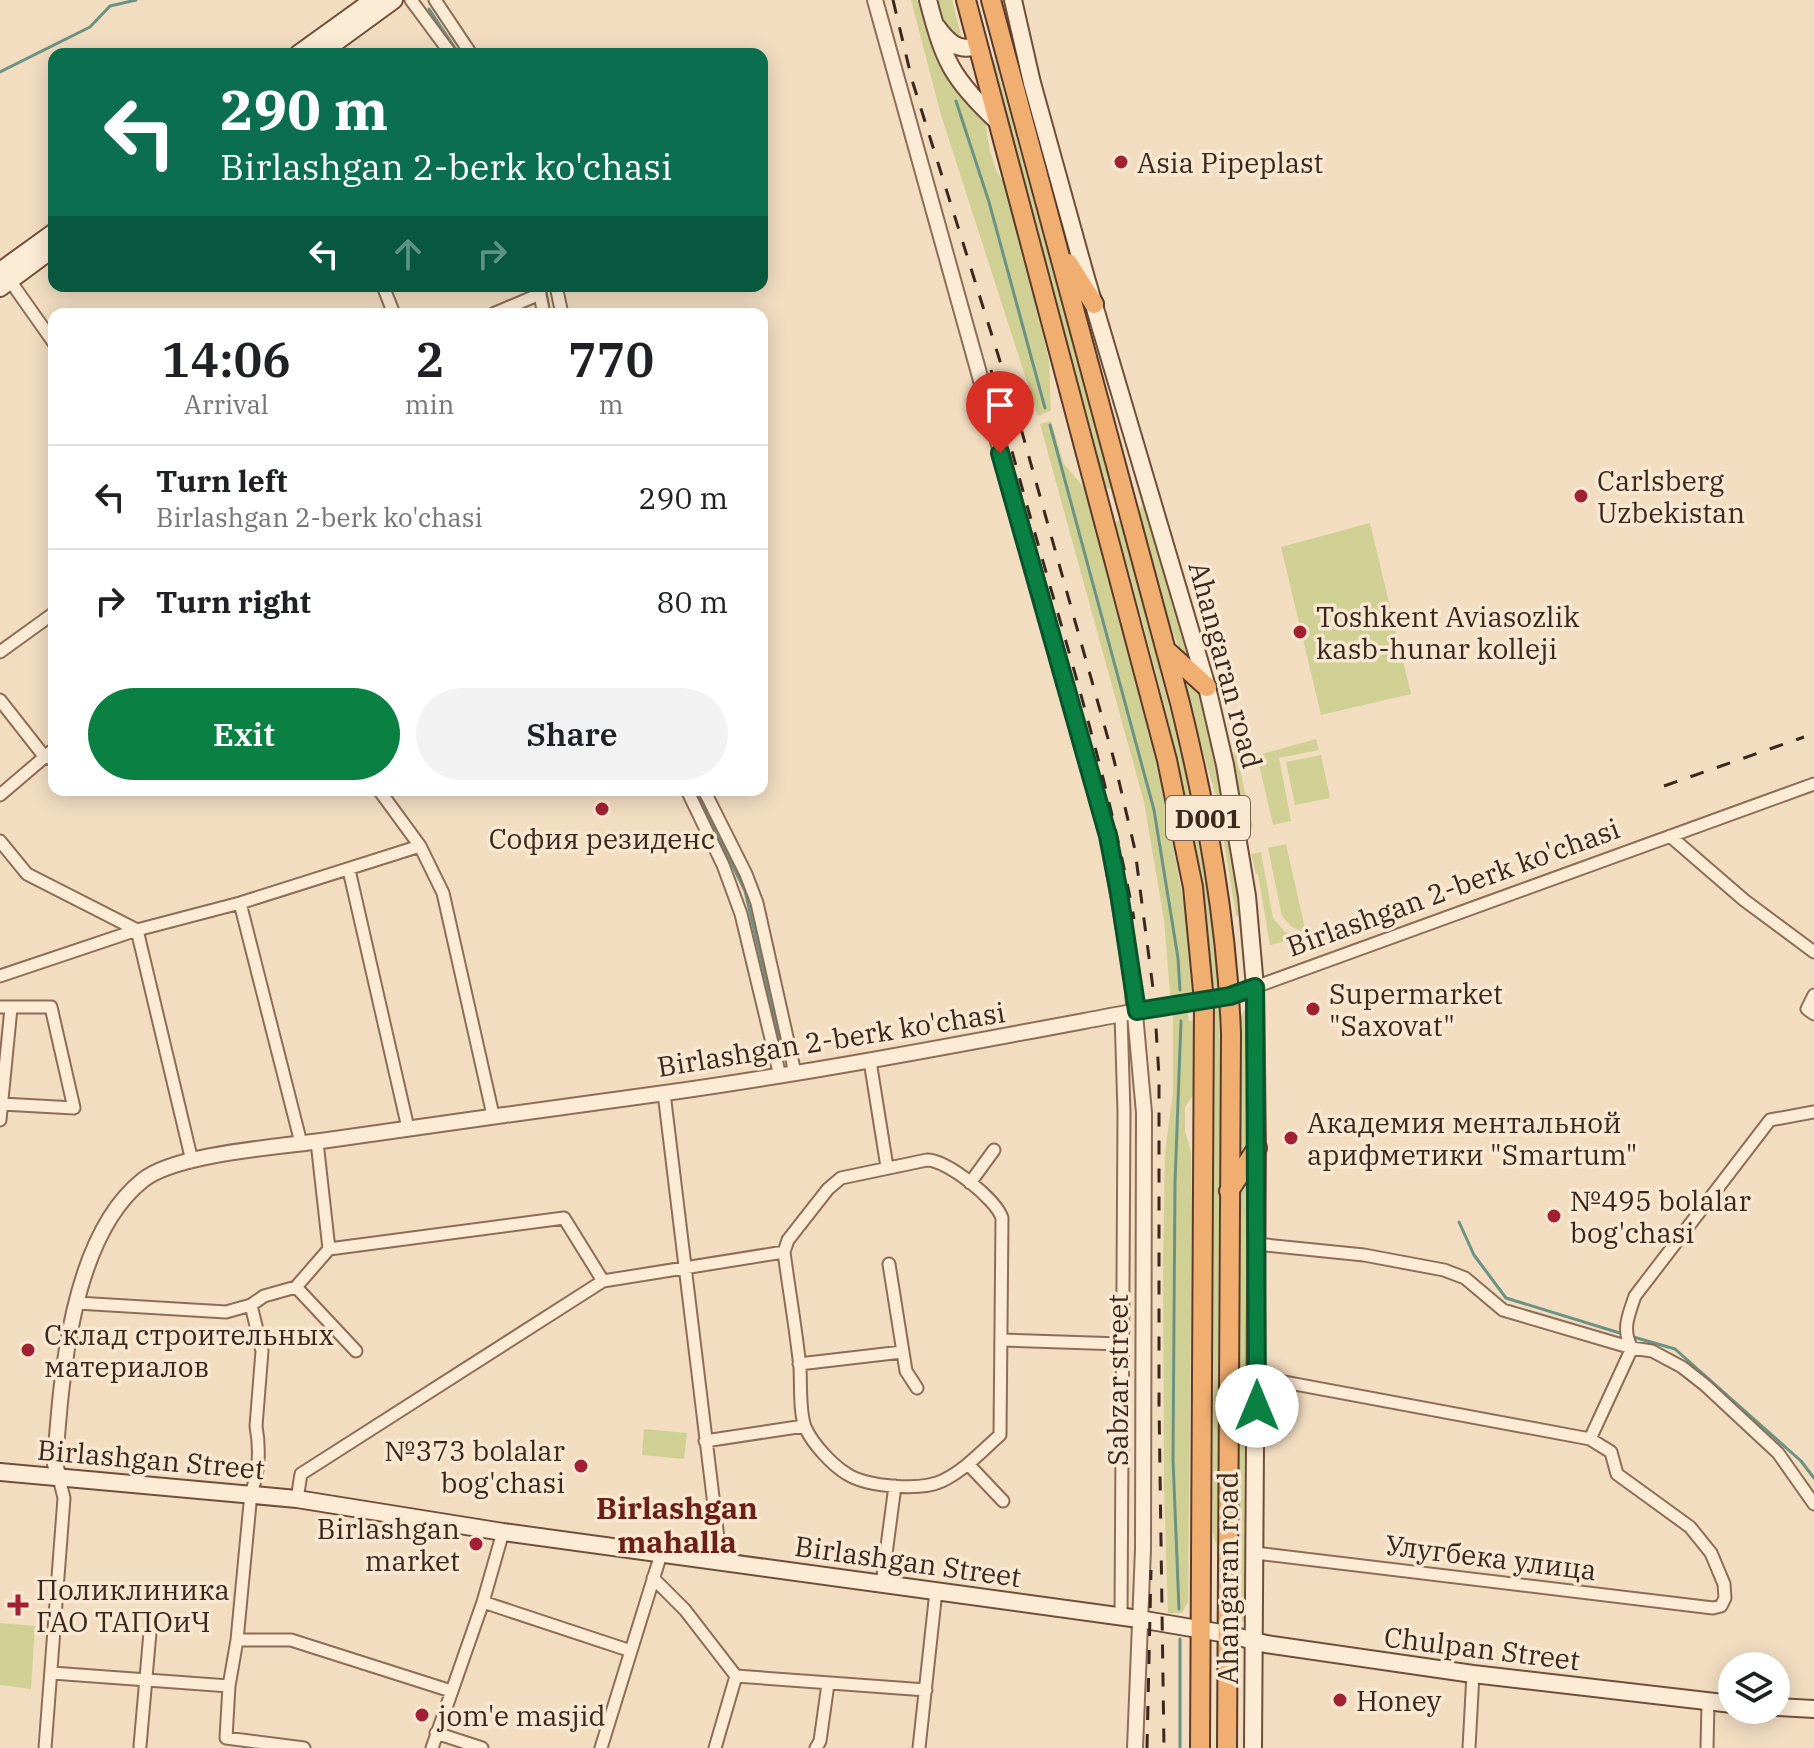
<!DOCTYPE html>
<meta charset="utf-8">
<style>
:root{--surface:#fff;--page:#f2f2f2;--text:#202124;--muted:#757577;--line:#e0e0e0;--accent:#0b8043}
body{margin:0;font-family:"IBM Plex Serif",serif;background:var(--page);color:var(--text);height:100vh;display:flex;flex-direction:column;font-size:30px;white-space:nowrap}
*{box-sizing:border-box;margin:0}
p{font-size:26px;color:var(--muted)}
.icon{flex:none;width:44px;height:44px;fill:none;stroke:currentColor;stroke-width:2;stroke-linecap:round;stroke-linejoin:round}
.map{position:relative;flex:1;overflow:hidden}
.sheet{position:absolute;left:48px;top:308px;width:720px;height:488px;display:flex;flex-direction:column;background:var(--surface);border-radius:16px;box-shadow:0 4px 20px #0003}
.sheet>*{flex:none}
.top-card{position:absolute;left:48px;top:48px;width:720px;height:244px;border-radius:16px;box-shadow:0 4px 20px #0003;background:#0b6e4f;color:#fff;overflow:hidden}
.fabs{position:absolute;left:1718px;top:1652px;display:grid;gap:16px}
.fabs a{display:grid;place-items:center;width:72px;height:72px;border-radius:50%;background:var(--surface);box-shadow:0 4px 20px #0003;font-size:40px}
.pin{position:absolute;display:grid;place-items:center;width:68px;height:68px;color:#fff;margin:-82px -34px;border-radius:50% 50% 50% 0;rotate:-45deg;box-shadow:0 0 8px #0007}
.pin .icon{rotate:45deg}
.me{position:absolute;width:88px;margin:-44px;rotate:0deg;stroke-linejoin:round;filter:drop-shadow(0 0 6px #0008)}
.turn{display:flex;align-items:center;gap:28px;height:168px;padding:0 40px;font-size:36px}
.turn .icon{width:104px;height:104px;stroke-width:2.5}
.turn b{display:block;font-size:56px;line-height:68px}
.lanes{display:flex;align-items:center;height:76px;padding:0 40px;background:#0003;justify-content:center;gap:40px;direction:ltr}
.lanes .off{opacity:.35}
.eta{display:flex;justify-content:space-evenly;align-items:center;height:136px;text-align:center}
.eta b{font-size:48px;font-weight:600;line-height:56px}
.primary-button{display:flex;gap:16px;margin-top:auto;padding:16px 40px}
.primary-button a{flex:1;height:92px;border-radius:48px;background:var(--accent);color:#fff;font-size:32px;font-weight:600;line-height:92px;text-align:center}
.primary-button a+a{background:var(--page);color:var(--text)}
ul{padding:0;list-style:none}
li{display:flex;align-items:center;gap:24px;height:104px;padding:0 40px;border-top:2px solid var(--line)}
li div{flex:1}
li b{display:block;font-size:30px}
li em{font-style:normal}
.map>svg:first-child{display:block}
.green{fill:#d1d094}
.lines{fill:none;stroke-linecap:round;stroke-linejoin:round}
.stream{stroke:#6a9383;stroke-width:3}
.minor-casing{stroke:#8d6d57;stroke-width:15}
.tertiary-casing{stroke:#8d6d57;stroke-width:18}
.secondary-casing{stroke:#6f4e3a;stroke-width:20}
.trunk-casing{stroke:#5a3b2b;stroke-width:22}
.minor{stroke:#fcebd5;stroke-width:11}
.tertiary{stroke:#fcebd5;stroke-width:14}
.secondary{stroke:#fcebd5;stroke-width:16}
.trunk{stroke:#f0ae70;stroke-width:18}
.rail{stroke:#3b271c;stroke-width:3;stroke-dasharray:14 14;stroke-linecap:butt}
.route-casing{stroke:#07532c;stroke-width:20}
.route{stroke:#0b8043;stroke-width:14}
.poi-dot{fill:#a12132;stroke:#f8e8d1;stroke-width:3}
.labels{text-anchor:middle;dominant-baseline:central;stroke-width:7;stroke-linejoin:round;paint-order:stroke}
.shield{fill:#f8e8d1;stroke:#746152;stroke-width:2}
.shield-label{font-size:26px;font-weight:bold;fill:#3b271c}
.poi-label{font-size:28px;fill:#3b271c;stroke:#f8e8d1;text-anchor:start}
.street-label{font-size:28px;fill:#3b271c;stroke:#f8e8d1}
.neighbourhood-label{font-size:30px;font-weight:bold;fill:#6c1f18;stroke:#f8e8d1}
</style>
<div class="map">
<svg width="1814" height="1748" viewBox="0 0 1814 1748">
<rect width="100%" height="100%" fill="#f2ddc1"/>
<path class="green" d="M 911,0 L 917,0 L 923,5 L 939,62 L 985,121 L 990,152 L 997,172 L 1007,188 L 1049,360 L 1051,411 L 1038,416 L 941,115 Z
M 937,0 L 952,0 L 962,39 C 942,33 941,18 937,0 Z
M 995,60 L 1112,488 L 1106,489 L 989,61 Z
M 1087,303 L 1192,663 L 1182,655 L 1167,618 L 1139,513 L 1142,504 Z
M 1051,421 L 1064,464 L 1086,490 L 1161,781 L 1186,915 L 1194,1005 L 1171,1005 L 1164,920 L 1144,802 L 1040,424 Z
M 1121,520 L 1185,769 L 1209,897 L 1218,967 L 1221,1104 L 1219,1597 L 1217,1597 L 1217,1547 L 1213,1533 L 1214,1015 C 1206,846 1160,684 1115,522 Z
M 1370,523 L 1411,694 L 1321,715 L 1281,547 Z
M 1181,676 L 1201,689 L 1219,769 L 1241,916 L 1236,916 L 1217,800 Z
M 1316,739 L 1319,750 L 1279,758 L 1291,821 L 1273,825 L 1259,764 L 1253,763 L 1253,766 L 1240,770 L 1253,828 L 1245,831 L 1232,753 L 1249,749 L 1251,757 Z
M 1321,755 L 1330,798 L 1295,805 L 1286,762 Z
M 1286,844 L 1306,933 L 1292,927 L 1282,916 L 1268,848 Z
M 1261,852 L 1273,918 L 1285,932 L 1302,937 L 1270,945 L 1258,874 L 1256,874 L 1251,854 Z
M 1249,1001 L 1250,1149 L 1237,1166 L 1240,1018 Z
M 1173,1013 L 1188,1013 L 1189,1021 L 1196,1020 L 1195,1093 L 1185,1107 L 1185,1131 L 1191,1152 L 1192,1216 L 1188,1602 L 1182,1613 L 1168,1613 L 1164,1487 L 1163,1265 L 1165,1152 L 1173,1093 Z
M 1251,1170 L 1248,1624 L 1241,1621 L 1242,1513 L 1235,1498 L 1238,1187 Z
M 644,1429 L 687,1433 L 684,1459 L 642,1455 Z
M 0,1623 L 35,1626 L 31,1689 L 0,1685 Z"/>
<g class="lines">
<path class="stream" d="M 429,9 L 459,54
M 0,72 L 90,27 L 110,6 L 136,0
M 956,101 L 989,202 L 1045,408
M 545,286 L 550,314
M 1050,425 L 1154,810 L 1178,958 L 1180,990
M 696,790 L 745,891 L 784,1058
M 1459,1222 L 1474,1255 L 1506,1298 L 1623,1334
M 1630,1336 L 1675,1349 L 1801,1461 L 1814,1478
M 1179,1609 L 1173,1459 L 1175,1183 L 1181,1021
M 1180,1748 L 1180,1639"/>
<g class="minor-casing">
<path id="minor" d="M 411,0 L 451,54
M 435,0 L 471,54
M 6,275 L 54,343
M 383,286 L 394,314
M 538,286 L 544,314
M 556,286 L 562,314
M 493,314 L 540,294
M 0,652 L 54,613
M 0,700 L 44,756 L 54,760
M 379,790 L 420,846 L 443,893 L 493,1115
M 687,790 L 723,865 L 741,914 L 780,1076
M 704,790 L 746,874 L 757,903 L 795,1073
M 0,795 L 54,749
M 1670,836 L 1744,900 L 1814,952
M 0,841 L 27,874 L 137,930 L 240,903 L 420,846
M 349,870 L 408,1128
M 240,903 L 301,1143
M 0,976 L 137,930 L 192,1161
M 1255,987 L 1814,784
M 1814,995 L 1807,1009 L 1814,1014
M 0,1007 L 51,1007 L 74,1108 L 2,1104
M 870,1061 L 887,1167
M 664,1093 L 721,1563
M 0,1120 L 11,1008
M 927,1160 C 947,1160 996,1199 1002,1218 L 1000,1435 C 982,1451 965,1470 942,1481 C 921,1491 867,1487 847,1474 C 832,1465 813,1444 806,1429 C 799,1415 801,1384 800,1368 C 796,1329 789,1290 784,1252 L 788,1240 L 828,1189 L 841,1178 Z
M 970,1183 L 994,1150
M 1256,1244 L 1364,1255 L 1444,1270 L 1465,1278 L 1503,1310 L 1632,1348 L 1652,1351 L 1682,1367 L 1705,1385 L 1778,1453 L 1814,1504
M 329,1249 L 564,1218 L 603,1281
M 889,1264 L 906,1371 L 917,1388
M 296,1287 L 356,1351
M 77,1303 L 226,1312 L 251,1305 L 264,1296 L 296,1287 L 329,1249 L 317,1142
M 251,1305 L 262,1351 L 256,1426 C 260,1448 259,1473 251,1493 L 237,1640 L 229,1686 L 226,1738 L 304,1748
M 1002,1340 L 1121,1344
M 799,1364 L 902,1352
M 1590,1439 L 1632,1348 C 1621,1330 1629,1314 1635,1296 L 1770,1120 L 1814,1112
M 705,1441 L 804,1426
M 968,1464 L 1003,1501
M 297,1499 L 301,1474 L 603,1281 L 784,1252
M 1255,1553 L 1713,1608 L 1721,1606 L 1725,1598 L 1724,1584 L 1711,1553 L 1690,1527 L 1617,1474 L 1611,1452 L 1590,1439 L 1257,1377
M 653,1578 L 685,1610 L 736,1676 L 926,1690
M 882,1584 L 895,1486
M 483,1602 L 631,1651
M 1121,1617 L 1124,1112 L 1121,1014
M 237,1640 L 291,1640 L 451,1691
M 52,1673 L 229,1686
M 436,1733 L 482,1748
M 140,1746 L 151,1621
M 45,1748 L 64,1498 L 59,1478
M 432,1748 L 483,1602 L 503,1532
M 601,1748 L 661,1554
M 715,1748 L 736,1676
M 816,1748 L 820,1741 L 828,1684
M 919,1748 L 936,1591
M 1469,1748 L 1473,1674
M 1707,1748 L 1708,1702"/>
</g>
<g class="tertiary-casing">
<path id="tertiary" d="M 875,0 L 1108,836 L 1131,970 L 1144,1113 L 1143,1549 L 1135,1748
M 59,1478 L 55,1464 C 61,1378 71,1237 143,1180 C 176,1154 277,1147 321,1141 C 436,1124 550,1109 665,1093 C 822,1071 977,1041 1132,1012 C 1164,1006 1197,1002 1230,996 L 1255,987"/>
</g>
<g class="secondary-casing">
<path id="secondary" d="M 928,0 C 944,61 951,78 998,122
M 1013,0 L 1032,83 L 1086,278 L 1207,687 L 1225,765 L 1247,896 L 1255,987 L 1257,1148 L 1253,1748
M 937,27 C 948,42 958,52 977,46
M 298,54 L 373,0
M 320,54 L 394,0
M 0,271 L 54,232
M 0,288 L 54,248
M 0,1472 L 297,1499 L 503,1532 L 1139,1619 L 1227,1634 L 1266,1644 L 1473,1674 L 1732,1704
M 1776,1707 L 1814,1709"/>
</g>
<g class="trunk-casing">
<path id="trunk" d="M 966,0 L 1167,760 L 1193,887 L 1204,1001 L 1200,1748
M 991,0 L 1180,703 C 1207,813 1227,921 1231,1034 L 1227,1748
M 1068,263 L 1094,304
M 1167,651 L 1207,687
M 1229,1191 L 1257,1148"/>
</g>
<use href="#minor" class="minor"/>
<use href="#tertiary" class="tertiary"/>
<use href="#secondary" class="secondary"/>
<use href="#trunk" class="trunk"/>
<path class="rail" d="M 893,0 L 912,80 L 1020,425 L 1114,760 L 1135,850 L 1154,996 L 1159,1076 L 1159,1404 L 1164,1748
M 991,370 C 1036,554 1100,733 1134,919
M 1664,786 L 1804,737
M 1147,1748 L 1151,1570"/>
</g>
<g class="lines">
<g class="route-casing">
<path id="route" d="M 1000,453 L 1108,836 L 1119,893 L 1137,1011 L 1230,996 L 1255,987 L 1257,1406"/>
</g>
<use href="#route" class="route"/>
</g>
<g class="poi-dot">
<circle cx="1121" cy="162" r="8"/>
<circle cx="1581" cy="496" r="8"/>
<circle cx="1300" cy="632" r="8"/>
<circle cx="602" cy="809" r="8"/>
<circle cx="1313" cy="1009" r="8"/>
<circle cx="1291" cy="1138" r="8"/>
<circle cx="1554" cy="1216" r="8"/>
<circle cx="28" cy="1350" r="8"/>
<circle cx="581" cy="1466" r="8"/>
<circle cx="476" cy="1544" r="8"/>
<path d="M14 1593h8v8h8v8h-8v8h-8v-8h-8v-8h8z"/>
<circle cx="1340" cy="1700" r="8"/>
<circle cx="422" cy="1715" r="8"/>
</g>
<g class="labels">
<rect class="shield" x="1166" y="796" width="84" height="44" rx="6"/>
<g class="shield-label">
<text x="1208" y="818">D001</text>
</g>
<g class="poi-label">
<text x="1137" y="162">Asia Pipeplast</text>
<text x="1597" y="480">Carlsberg<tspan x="1597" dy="32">Uzbekistan</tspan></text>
<text x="1316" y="616">Toshkent Aviasozlik<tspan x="1316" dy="32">kasb-hunar kolleji</tspan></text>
<text x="602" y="838" text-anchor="middle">София резиденс</text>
<text x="1329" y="993">Supermarket<tspan x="1329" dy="32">"Saxovat"</tspan></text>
<text x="1307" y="1122">Академия ментальной<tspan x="1307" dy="32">арифметики "Smartum"</tspan></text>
<text x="1570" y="1200">№495 bolalar<tspan x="1570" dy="32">bog'chasi</tspan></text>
<text x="44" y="1334">Склад строительных<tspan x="44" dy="32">материалов</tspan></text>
<text x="565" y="1450" text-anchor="end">№373 bolalar<tspan x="565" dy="32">bog'chasi</tspan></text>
<text x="460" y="1528" text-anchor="end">Birlashgan<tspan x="460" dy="32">market</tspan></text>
<text x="36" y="1589">Поликлиника<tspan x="36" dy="32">ГАО ТАПОиЧ</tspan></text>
<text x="1356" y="1700">Honey</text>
<text x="438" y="1715">jom'e masjid</text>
</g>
<g class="street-label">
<text transform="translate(1226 665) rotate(75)">Ahangaran road</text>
<text transform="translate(1453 887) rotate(-20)">Birlashgan 2-berk ko'chasi</text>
<text transform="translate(831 1039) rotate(-9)">Birlashgan 2-berk ko'chasi</text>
<text transform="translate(1117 1380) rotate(-90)">Sabzar street</text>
<text transform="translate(151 1459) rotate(5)">Birlashgan Street</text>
<text transform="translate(1491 1557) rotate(7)">Улугбека улица</text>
<text transform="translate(908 1561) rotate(8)">Birlashgan Street</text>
<text transform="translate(1227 1578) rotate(-90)">Ahangaran road</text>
<text transform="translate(1482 1648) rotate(7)">Chulpan Street</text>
</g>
<g class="neighbourhood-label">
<text x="677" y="1507">Birlashgan<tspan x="677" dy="34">mahalla</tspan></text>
</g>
</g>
</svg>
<div class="fabs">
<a><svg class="icon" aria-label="layers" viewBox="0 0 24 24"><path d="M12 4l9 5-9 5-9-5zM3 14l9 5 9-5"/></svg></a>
</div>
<div class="pin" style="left:1000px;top:453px;background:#d93025"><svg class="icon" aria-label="arrive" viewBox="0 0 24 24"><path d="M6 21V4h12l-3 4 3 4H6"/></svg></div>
<svg class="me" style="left:1257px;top:1406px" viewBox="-20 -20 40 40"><circle r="19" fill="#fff"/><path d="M0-13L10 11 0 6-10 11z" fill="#0b8043"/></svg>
<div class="top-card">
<div class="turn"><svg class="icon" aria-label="left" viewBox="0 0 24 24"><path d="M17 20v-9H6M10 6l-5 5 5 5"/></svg><div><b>290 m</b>Birlashgan 2-berk ko'chasi</div></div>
<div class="lanes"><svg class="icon" aria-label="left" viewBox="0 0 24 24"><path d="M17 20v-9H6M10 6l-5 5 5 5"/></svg><svg class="icon off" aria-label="ahead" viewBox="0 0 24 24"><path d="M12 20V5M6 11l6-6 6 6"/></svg><svg class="icon off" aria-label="right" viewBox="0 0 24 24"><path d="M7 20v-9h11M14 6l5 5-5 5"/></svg></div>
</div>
<section class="sheet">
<div class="eta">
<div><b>14:06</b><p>Arrival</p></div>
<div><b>2</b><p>min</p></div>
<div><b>770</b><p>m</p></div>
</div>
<ul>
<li><svg class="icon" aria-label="left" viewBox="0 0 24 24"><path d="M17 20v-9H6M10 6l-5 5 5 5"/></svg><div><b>Turn left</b><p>Birlashgan 2-berk ko'chasi</p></div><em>290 m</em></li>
<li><svg class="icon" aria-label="right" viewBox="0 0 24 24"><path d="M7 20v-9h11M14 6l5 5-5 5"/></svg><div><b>Turn right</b></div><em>80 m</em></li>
</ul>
<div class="primary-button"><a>Exit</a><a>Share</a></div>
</section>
</div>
